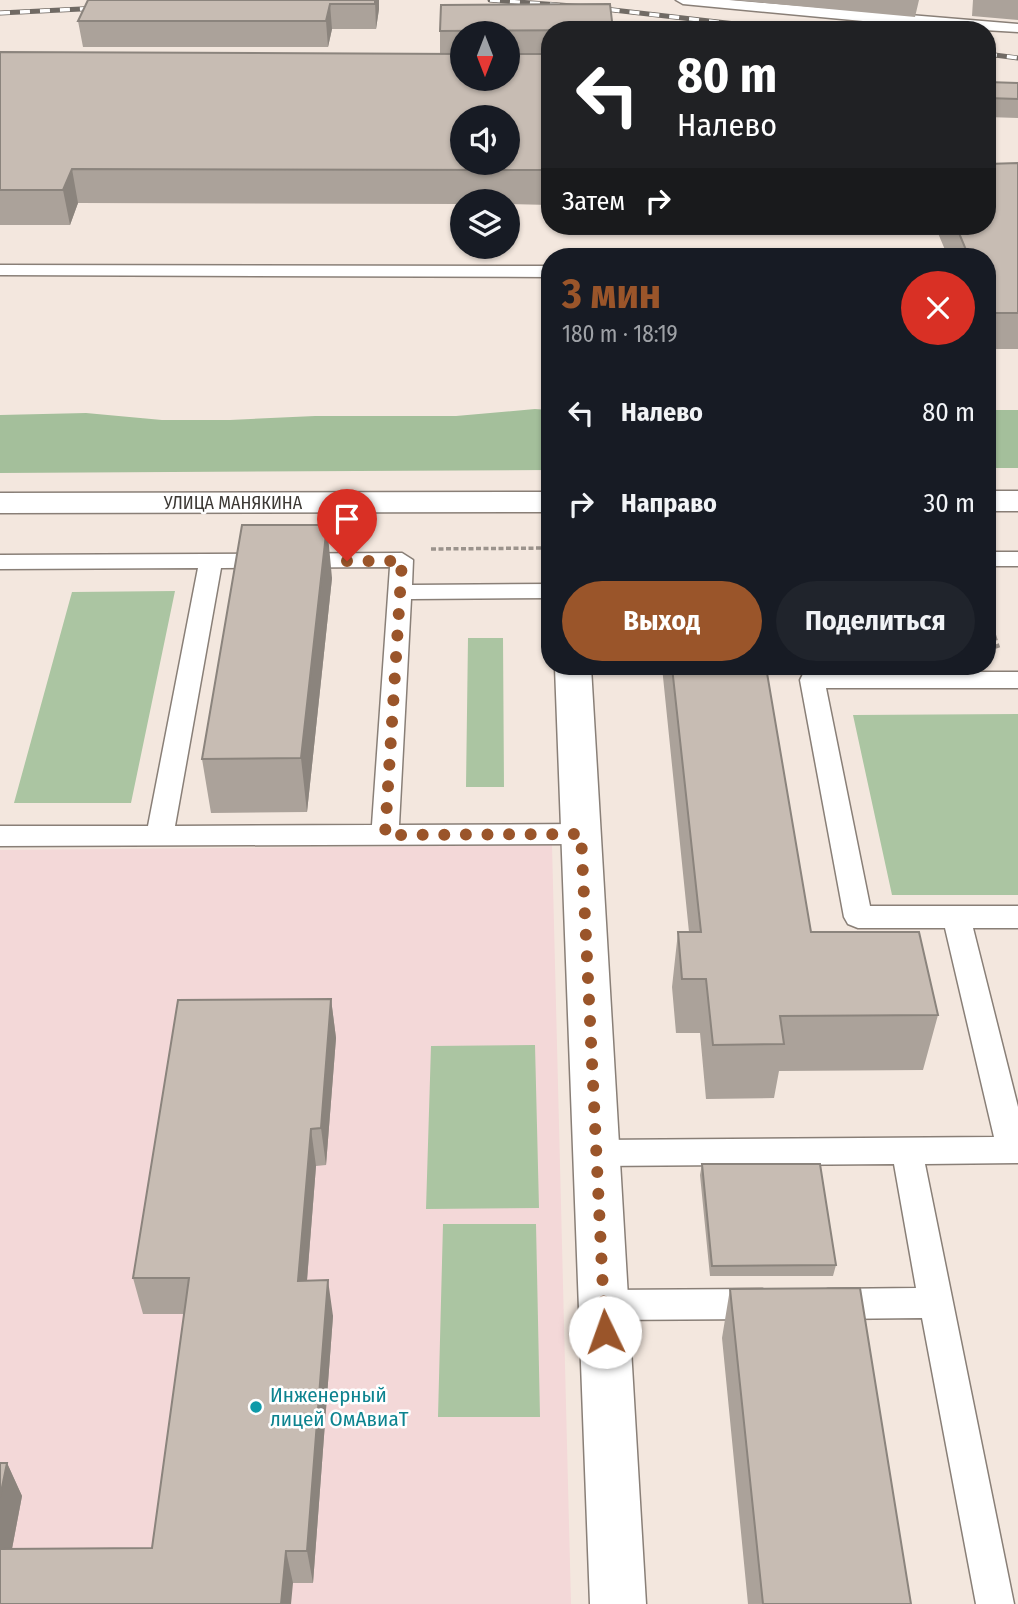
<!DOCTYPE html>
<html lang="ru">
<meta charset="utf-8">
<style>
:root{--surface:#171b24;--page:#20242c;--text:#f1f3f6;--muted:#9ea1a6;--accent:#9a552a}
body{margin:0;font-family:"Fira Sans Condensed",sans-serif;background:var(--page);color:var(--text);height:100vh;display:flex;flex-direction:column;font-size:26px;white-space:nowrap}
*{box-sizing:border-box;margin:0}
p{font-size:23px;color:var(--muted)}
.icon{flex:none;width:38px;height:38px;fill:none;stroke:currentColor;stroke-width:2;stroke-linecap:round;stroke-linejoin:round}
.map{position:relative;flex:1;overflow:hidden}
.details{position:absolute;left:541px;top:248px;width:455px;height:427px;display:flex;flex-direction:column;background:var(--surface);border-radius:28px;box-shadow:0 2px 5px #0004}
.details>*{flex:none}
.top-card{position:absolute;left:541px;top:21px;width:455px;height:214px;border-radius:28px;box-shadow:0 2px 5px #0004;background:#202124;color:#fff;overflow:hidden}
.needle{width:46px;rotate:180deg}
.tools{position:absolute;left:450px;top:21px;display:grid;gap:14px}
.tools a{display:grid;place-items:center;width:70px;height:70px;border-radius:50%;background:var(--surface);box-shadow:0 2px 5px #0004;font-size:35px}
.pin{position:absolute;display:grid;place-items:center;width:60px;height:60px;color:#fff;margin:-72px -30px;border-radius:50% 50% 50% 0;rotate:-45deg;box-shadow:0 0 7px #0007}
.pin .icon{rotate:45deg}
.me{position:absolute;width:77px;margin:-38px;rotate:357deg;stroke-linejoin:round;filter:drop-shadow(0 0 5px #0008)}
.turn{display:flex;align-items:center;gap:24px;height:147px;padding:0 21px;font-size:32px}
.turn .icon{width:91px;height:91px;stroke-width:2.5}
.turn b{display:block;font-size:49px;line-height:60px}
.then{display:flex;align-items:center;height:66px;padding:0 21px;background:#0003;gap:14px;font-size:26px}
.round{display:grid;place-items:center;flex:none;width:74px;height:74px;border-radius:37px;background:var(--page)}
.overview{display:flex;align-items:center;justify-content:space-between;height:119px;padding:0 21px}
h1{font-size:42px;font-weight:700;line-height:52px;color:var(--accent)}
.action{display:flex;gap:14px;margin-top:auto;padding:14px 21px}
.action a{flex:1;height:80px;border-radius:42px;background:var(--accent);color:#fff;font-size:28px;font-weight:700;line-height:80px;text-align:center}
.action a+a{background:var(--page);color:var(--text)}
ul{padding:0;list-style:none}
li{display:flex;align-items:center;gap:21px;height:91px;padding:0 21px}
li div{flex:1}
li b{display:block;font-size:26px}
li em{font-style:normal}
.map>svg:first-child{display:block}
.education{fill:#f3d8d8}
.green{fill:#abc5a2}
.forest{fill:#a4bf9b}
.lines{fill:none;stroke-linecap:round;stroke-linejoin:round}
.lane-casing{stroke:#897f77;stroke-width:3}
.street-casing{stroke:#897f77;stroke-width:3}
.path-far1{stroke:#9b938c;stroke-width:3.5;stroke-dasharray:5 2.5;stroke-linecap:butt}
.path{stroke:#9b938c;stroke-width:4.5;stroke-dasharray:7 3.5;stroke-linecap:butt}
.lane{fill:#fff;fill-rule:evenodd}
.street{fill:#fff;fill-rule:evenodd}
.rail-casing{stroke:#706a64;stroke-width:5}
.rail{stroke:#fff;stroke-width:3.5;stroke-dasharray:10;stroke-linecap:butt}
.wall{fill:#aba29a;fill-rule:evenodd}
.shaded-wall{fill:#8b847d}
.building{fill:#c7bcb3;stroke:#8b847d;stroke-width:2;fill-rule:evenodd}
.route{stroke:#9a552a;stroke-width:12;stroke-dasharray:0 21.6}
.culture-dot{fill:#0f9aa8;stroke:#fff;stroke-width:2.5}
.labels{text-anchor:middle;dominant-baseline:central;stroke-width:5;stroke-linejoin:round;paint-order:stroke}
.street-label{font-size:18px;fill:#3c3834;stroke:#fff}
.near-culture-label{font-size:21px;fill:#0d838f;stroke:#fff;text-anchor:start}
</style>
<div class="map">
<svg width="1018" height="1604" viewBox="0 0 1018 1604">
<rect width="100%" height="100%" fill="#f3e7de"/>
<path class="education" d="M 552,845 L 571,1604 L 0,1604 L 0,850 Z"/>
<path class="green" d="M 175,591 L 131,803 L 14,803 L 72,592 Z
M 468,638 L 503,638 L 504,787 L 466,787 Z
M 1018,714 L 1018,895 L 892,895 L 853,715 Z
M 535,1045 L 539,1208 L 426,1209 L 431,1046 Z
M 443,1224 L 536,1224 L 540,1417 L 438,1417 Z"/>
<path class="forest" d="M 535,409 L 549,410 L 549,470 L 0,473 L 0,415 L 86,413 L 162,420 L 230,420 L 315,416 L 456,416 Z
M 987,410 L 1018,410 L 1018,468 L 987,468 Z"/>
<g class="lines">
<g class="lane-casing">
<path id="lane" d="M 676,0 L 729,0 L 1018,24 L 1018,32 L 916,26 L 683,4 Z
M 0,265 L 550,266 L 550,277 L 0,275 Z
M 987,552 L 1018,552 L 1018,566 L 987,566 Z
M 402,553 L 413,560 L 412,585 L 550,584 L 550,598 L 411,599 L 399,825 L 581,824 L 590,827 L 594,834 L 590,841 L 581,844 L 0,846 L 0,826 L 148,826 L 198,568 L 0,569 L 0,555 ZM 390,567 L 372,825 L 175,826 L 221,568 Z
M 812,672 L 1018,672 L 1018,688 L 826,688 L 870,906 L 1018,906 L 1018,928 L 973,928 L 1018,1107 L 1018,1163 L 925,1164 L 1014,1604 L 976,1604 L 922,1318 L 828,1319 L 816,1315 L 811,1304 L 816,1293 L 828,1289 L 916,1288 L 894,1164 L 596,1166 L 585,1162 L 580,1153 L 585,1144 L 596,1140 L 994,1137 L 945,928 L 858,928 L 848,924 L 844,917 L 800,680 L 803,674 Z
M 762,1289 L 774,1293 L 779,1304 L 774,1315 L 762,1319 L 603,1320 L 591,1316 L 586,1305 L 591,1294 L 603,1290 Z"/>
</g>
<g class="street-casing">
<path id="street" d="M 987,491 L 1018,491 L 1018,511 L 987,511 Z
M 550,492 L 550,512 L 0,513 L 0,493 Z
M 555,667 L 591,667 L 646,1604 L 590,1604 Z"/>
</g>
<path class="path-far1" d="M 431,549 L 550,548"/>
<path class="path" d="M 987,614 L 998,648"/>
<use href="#lane" class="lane"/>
<use href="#street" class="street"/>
<g class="rail-casing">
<path id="rail" d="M 490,0 L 587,7 L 787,30
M 0,13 L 101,8
M 987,54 L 1018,58"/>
</g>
<use href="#rail" class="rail"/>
</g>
<path class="wall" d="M 88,0 L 379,0 L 379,9 L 376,29 L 332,29 L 328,47 L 83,47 L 78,21 Z
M 734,0 L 919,0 L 915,17 Z
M 973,0 L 1018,0 L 1018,20 L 972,16 Z
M 550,30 L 550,205 L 508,204 L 508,201 L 462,201 L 462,204 L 78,203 L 70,225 L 0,225 L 0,52 L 440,54 L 440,31 ZM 462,33 L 508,33 L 508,79 L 462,79 Z
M 987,82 L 1018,83 L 1018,118 L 987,117 Z
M 1018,163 L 1018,349 L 987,349 L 987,257 L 948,257 L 935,226 L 987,226 Z
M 593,226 L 663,226 L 663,231 L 593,230 Z
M 332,578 L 307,812 L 211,813 L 202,759 Z
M 662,667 L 766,667 L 811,932 L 938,1015 L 923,1070 L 779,1071 L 774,1098 L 706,1099 L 700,1033 L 676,1033 L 672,987 L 678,932 L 689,932 Z
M 331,999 L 336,1038 L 326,1165 L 316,1166 L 307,1281 L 333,1316 L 313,1583 L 293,1583 L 0,1604 L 7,1463 L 22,1496 L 12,1549 L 152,1548 L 184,1314 L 143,1314 L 133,1278 Z
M 702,1164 L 836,1265 L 833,1276 L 710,1276 L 700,1175 Z
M 730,1289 L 911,1604 L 748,1604 L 722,1338 Z"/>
<path class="shaded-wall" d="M 375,0 L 379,0 L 379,9 L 376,29 Z
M 330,4 L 332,29 L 328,47 L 326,21 Z
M 72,169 L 78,203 L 70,225 L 63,190 Z
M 327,525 L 332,578 L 307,812 L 301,758 Z
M 331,999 L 336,1038 L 326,1165 L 321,1128 Z
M 311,1129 L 316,1166 L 304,1317 L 298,1281 Z
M 328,1280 L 333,1316 L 313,1583 L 307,1551 Z
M 7,1463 L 22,1496 L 6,1580 L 0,1569 L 0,1497 Z
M 286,1551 L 293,1583 L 291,1604 L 281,1604 Z"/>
<path class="building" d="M 88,0 L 375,0 L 375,4 L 330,4 L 326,21 L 78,21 Z
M 610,4 L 613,30 L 440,31 L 441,5 Z
M 0,52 L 462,54 L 462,79 L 508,79 L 508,54 L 550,54 L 550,170 L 72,169 L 63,190 L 0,190 ZM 462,117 L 508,117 L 508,163 L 462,163 Z
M 987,82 L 1018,83 L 1018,99 L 987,98 Z
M 1018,163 L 1018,313 L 991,313 L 987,303 L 987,257 L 969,257 L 956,226 L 987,226 L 987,164 Z
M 242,525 L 327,525 L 301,758 L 202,759 Z
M 672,667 L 766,667 L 811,932 L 919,932 L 938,1015 L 780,1016 L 784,1044 L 713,1045 L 706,979 L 682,979 L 678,932 L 701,932 Z
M 331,999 L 321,1128 L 311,1129 L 298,1281 L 328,1280 L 307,1551 L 286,1551 L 281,1604 L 0,1604 L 0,1549 L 152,1548 L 189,1278 L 133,1278 L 178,1000 Z
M 702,1164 L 820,1164 L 836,1265 L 712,1266 Z
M 860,1288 L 911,1604 L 763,1604 L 730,1289 Z
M 0,1463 L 7,1463 L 0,1497 Z"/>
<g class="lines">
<path class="route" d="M 347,561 L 402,561 L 385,835 L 581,834 L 605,1332"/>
</g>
<circle class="culture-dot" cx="256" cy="1407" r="7"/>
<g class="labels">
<g class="street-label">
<text x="233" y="503">УЛИЦА МАНЯКИНА</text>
</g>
<g class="near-culture-label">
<text x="270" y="1395">Инженерный<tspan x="270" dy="24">лицей ОмАвиаТ</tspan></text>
</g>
</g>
</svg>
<div class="tools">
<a><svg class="needle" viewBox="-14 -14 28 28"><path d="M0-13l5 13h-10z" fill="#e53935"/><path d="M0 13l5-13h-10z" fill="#9ea1a6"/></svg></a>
<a><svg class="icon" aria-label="sound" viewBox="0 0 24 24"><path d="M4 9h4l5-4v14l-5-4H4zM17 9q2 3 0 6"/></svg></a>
<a><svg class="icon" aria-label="layers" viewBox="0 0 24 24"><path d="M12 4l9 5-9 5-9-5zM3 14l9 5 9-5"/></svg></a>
</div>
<div class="pin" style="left:347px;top:561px;background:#d93025"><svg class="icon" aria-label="arrive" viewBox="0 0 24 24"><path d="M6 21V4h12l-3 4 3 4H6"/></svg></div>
<svg class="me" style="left:605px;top:1332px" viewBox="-20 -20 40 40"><circle r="19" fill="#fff"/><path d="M0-13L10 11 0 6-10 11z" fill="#9a552a"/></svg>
<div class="top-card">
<div class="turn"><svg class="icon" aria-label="left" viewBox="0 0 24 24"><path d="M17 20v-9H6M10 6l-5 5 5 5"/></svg><div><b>80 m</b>Налево</div></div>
<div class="then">Затем<svg class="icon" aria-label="right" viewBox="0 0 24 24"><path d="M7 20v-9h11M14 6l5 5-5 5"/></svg></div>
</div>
<section class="details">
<div class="overview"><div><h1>3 мин</h1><p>180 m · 18:19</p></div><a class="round" style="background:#d93025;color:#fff"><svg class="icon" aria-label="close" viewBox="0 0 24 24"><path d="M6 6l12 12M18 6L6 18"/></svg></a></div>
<ul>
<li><svg class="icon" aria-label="left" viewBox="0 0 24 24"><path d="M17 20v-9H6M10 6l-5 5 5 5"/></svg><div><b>Налево</b></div><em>80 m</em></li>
<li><svg class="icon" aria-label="right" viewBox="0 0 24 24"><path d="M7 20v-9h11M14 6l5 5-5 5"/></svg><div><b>Направо</b></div><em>30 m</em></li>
</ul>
<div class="action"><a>Выход</a><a>Поделиться</a></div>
</section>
</div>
